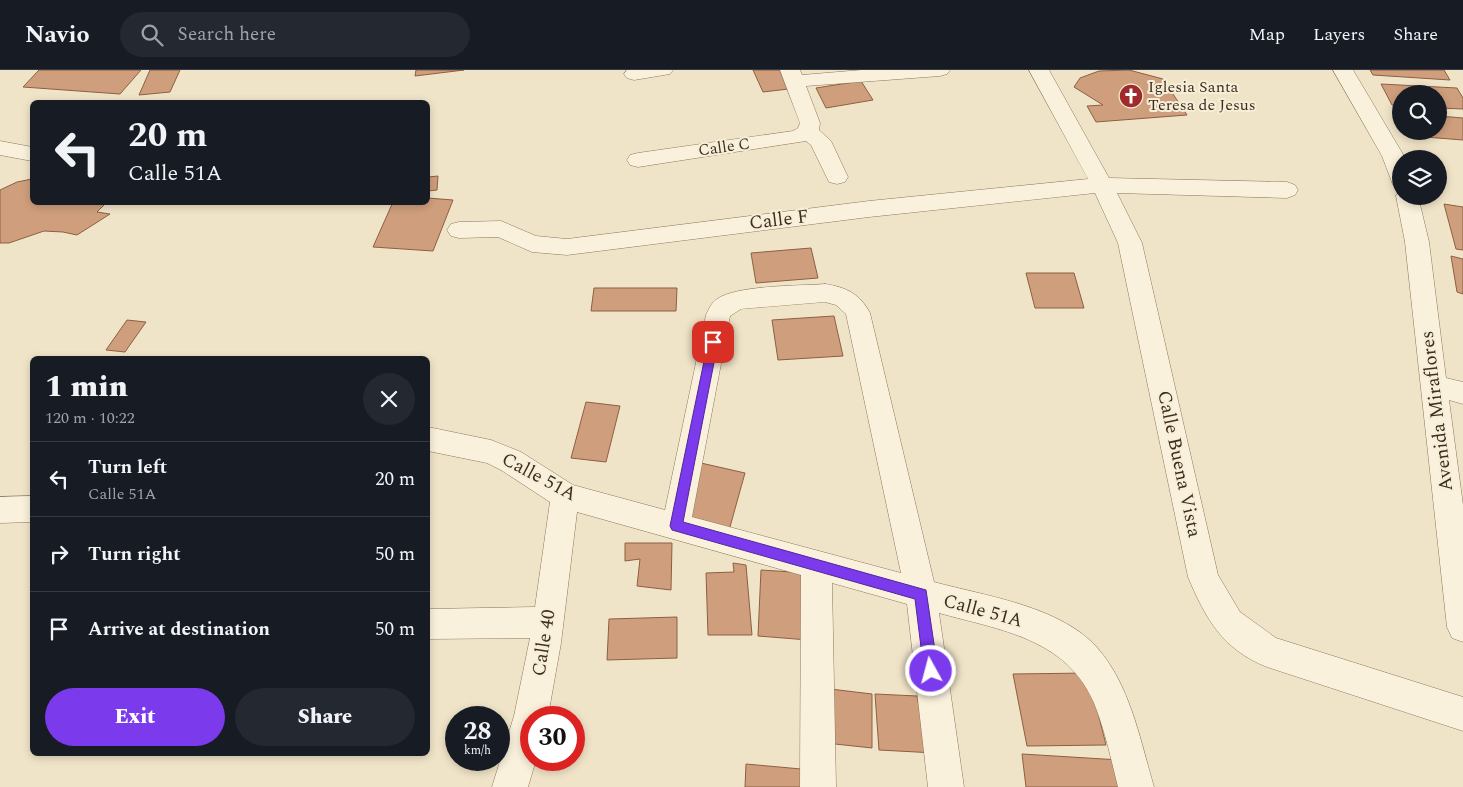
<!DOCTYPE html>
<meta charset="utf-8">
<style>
:root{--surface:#171b24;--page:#242831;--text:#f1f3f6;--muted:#9ea1a6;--line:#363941;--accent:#7c3aed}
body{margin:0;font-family:Spectral,serif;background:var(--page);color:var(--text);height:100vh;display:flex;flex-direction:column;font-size:19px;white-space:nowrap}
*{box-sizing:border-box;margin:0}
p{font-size:16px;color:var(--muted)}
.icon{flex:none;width:28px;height:28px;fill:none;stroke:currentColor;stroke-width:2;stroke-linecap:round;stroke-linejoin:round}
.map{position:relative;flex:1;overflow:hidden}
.drawer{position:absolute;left:30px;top:286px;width:400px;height:400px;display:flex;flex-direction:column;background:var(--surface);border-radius:8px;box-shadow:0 2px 8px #0003}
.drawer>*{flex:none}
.banner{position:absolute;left:30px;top:30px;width:400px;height:105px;border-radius:8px;box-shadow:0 2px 8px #0003;background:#171b24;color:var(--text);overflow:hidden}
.tools{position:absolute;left:1392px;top:15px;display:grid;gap:10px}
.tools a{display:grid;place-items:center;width:55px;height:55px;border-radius:50%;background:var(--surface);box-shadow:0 2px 8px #0003;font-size:25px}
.speed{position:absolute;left:445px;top:636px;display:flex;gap:10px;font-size:25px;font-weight:700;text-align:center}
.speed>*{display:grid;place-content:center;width:65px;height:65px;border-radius:50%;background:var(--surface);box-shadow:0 2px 8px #0003;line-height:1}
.speed small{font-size:12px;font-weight:400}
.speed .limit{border:8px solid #d22;background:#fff;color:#111}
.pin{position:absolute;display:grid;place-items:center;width:42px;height:42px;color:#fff;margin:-21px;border-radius:10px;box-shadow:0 2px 8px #0006}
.me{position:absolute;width:55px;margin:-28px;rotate:353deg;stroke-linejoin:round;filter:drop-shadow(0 0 4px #0008)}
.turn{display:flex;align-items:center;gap:18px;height:105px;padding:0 15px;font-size:22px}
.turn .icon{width:65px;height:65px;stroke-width:2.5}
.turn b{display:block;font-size:35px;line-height:42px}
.round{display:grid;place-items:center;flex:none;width:52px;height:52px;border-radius:26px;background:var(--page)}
.summary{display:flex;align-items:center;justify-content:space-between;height:85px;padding:0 15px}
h1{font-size:30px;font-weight:800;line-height:38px}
.button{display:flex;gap:10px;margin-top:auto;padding:10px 15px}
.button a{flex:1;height:58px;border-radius:30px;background:var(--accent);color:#fff;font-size:20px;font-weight:800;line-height:58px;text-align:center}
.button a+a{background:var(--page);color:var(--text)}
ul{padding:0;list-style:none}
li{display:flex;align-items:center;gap:15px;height:75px;padding:0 15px;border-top:1px solid var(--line)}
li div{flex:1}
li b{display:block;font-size:19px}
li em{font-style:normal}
header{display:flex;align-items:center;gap:30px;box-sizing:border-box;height:70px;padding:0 25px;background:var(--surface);border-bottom:1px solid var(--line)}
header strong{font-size:24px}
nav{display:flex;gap:28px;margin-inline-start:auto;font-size:18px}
.search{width:350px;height:45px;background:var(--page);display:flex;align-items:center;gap:12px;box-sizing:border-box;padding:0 18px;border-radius:28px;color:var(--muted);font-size:19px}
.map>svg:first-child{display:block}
.building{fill:#cf9f7d;stroke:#8d5f41}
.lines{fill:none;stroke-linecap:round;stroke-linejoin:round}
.minor-casing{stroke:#8d765c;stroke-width:1}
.minor{fill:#faf1dc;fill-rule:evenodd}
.route{fill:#7c3aed;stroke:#51269a}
.labels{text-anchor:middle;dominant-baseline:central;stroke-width:4;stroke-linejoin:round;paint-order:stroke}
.far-poi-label{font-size:16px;fill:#3d2e20;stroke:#f7eed8;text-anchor:start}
.far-street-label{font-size:16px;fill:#3d2e20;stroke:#f7eed8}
.street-label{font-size:19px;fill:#3d2e20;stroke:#f7eed8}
</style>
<header>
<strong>Navio</strong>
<div class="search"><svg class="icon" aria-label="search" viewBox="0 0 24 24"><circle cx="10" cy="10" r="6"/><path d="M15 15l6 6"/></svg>Search here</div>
<nav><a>Map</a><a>Layers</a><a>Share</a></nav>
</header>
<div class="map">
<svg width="1463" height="717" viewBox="0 0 1463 717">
<rect width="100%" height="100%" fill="#f0e4c8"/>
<path class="building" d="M 39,0 L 141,0 L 120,24 L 23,17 Z
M 150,0 L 180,0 L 170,22 L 139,25 Z
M 416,0 L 464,0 L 415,6 Z
M 753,0 L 789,0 L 797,18 L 763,22 Z
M 1129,0 L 1163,9 L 1187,45 L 1096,52 L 1087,36 L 1103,35 L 1074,17 L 1080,8 L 1099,1 Z
M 1370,0 L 1444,0 L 1450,10 L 1373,5 Z
M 861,11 L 873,30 L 826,38 L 816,18 Z
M 1381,14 L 1457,18 L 1463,28 L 1463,39 L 1439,38 L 1439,24 L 1401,24 L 1401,36 L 1392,35 Z
M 1439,46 L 1463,48 L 1463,70 L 1412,66 L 1410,61 L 1439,61 Z
M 438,106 L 437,120 L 428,121 L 428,107 Z
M 32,109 L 32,132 L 107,132 L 97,142 L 110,144 L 77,165 L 63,162 L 44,161 L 9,173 L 0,173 L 0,120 L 17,112 Z
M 428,128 L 453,130 L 433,181 L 373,177 L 393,132 L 428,132 Z
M 1444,134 L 1463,137 L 1463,180 L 1456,179 Z
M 811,178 L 818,208 L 756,213 L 751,183 Z
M 1451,186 L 1463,189 L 1463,224 L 1457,222 Z
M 1026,203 L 1074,203 L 1084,238 L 1035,238 Z
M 594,218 L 677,218 L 676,241 L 591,241 Z
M 834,246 L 843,286 L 778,290 L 772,250 Z
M 127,250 L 146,252 L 125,282 L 106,280 Z
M 586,332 L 620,336 L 606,392 L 571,388 Z
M 701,393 L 745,403 L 728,464 L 682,454 Z
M 625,473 L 672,473 L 671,520 L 637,516 L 640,489 L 625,491 Z
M 733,493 L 746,495 L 752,565 L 708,565 L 706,503 L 734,502 Z
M 761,500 L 809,503 L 808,570 L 758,566 Z
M 677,547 L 677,588 L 607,590 L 609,549 Z
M 1088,603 L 1106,675 L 1027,676 L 1013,604 Z
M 822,618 L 872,624 L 872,678 L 835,674 Z
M 875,624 L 917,626 L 924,659 L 935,683 L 879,680 Z
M 1022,684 L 1120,690 L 1125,717 L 1026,717 Z
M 746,694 L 801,699 L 801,717 L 745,717 Z"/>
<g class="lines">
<g class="minor-casing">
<path id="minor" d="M 627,0 L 673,0 L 670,4 L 634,10 L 627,8 L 624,4 Z
M 780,0 L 800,0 L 802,5 L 862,0 L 950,0 L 947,4 L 940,6 L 806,16 L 820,53 L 819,60 L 831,71 L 848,107 L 845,112 L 837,114 L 829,112 L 811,75 L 806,71 L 638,97 L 630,95 L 627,90 L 630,85 L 638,83 L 793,61 L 798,58 L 800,53 Z
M 1029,0 L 1049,0 L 1109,108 L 1287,112 L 1295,115 L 1298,120 L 1295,125 L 1287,128 L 1117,123 L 1142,173 L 1218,505 L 1240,542 L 1276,568 L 1463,627 L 1463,661 L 1267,597 C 1222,579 1206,549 1188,507 L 1118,173 L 1095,123 L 869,147 L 567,185 L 532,182 L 498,167 L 459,168 L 451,166 L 447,160 L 451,154 L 459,152 L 501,151 L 536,166 L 567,169 L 869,131 L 1088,109 Z
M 1333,0 L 1353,0 L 1404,86 L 1405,89 L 1401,89 L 1401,117 L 1393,115 L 1382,86 Z
M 0,71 L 32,77 L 32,91 L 0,85 Z
M 1401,120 L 1401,126 L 1418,126 L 1429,172 L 1446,308 L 1463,312 L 1463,334 L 1449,330 L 1463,435 L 1463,572 L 1452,568 L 1447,557 L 1405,172 L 1396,126 Z
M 825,214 C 846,217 860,224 870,243 L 934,512 C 989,527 1069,537 1104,586 C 1132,624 1141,673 1154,717 L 1118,717 C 1111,689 1105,660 1094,633 C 1066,568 1000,560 939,543 L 964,717 L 928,717 L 907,534 L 832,513 L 836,717 L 800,717 L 801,505 L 577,442 L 561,573 L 548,646 L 547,648 L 531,648 L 531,690 L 536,690 L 528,717 L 492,717 L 514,646 L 530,568 L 428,569 L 428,539 L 535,537 L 550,432 L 501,400 L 487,393 L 428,381 L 428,357 L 491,370 L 521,382 L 573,415 L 665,440 L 706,245 C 709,239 711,233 717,229 C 737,215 799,216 825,214 ZM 825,232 L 836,235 L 846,244 L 901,503 L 692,447 L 730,246 L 741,239 Z
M 32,426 L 32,452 L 0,453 L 0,427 Z"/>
</g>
<use href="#minor" class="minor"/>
</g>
<path class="route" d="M 713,268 L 718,272 L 683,452 L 926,520 L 938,601 L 936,606 L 931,608 L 926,606 L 924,601 L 915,529 L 672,460 L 670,456 L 708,272 Z"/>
<defs>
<g id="church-disc" transform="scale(1.25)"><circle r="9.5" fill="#9e2a2b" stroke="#f7eed8"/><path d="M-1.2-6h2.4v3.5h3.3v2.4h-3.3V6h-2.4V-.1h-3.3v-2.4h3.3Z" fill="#fff"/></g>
</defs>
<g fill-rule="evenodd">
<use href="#church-disc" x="1131" y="26"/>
</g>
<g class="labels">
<g class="far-poi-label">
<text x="1148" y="17">Iglesia Santa<tspan x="1148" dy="18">Teresa de Jesus</tspan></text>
</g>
<g class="far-street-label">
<text transform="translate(724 77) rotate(-8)">Calle C</text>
</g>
<g class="street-label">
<text transform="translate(779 150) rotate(-7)">Calle F</text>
<text transform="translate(1437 341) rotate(-97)">Avenida Miraflores</text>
<text transform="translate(1179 394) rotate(78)">Calle Buena Vista</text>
<text transform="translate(539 407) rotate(28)">Calle 51A</text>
<text transform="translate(983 541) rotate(15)">Calle 51A</text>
<text transform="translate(544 573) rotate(-81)">Calle 40</text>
</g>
</g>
</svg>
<div class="tools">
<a><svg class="icon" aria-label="search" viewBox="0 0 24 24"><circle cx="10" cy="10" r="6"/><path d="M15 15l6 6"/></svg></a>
<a><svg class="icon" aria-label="layers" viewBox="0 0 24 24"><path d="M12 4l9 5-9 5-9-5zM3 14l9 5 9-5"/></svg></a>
</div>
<div class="speed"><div>28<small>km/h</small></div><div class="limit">30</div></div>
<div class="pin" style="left:713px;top:272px;background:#d93025"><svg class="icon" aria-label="arrive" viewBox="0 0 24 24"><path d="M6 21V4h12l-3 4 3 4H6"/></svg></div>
<svg class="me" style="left:931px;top:601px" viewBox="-20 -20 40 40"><circle r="17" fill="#7c3aed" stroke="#fff" stroke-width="3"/><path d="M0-11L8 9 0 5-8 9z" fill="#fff"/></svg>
<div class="banner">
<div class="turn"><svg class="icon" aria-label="left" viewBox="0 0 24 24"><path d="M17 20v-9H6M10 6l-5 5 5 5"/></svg><div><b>20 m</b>Calle 51A</div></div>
</div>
<section class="drawer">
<div class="summary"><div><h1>1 min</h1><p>120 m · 10:22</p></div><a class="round"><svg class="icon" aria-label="close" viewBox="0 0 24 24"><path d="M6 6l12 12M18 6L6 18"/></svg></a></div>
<ul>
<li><svg class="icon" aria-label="left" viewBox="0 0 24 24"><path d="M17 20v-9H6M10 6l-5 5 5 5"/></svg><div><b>Turn left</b><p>Calle 51A</p></div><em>20 m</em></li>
<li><svg class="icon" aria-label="right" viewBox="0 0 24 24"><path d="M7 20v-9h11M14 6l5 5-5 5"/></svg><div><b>Turn right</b></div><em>50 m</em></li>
<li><svg class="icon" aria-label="arrive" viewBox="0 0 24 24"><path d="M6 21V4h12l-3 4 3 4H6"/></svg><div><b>Arrive at destination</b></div><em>50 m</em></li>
</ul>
<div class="button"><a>Exit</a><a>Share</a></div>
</section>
</div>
